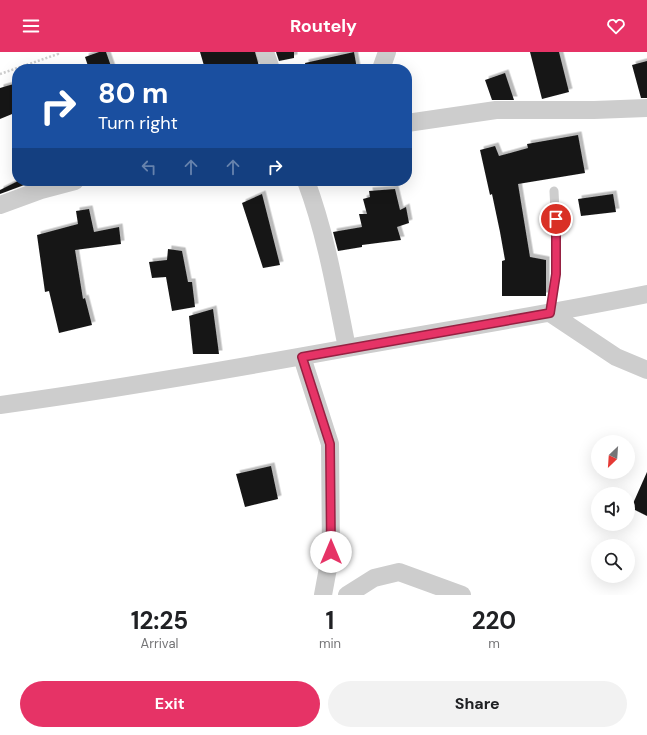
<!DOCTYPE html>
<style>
:root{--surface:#fff;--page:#f2f2f2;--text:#202124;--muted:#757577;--accent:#e63366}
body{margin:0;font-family:"DM Sans",sans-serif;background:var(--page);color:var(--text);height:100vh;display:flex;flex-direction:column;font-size:15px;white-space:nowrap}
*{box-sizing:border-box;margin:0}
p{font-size:13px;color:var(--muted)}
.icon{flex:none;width:22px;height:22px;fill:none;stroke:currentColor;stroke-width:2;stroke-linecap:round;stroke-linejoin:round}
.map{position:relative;height:543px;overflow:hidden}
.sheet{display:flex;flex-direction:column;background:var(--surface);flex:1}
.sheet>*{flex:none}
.guide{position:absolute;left:12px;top:12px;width:400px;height:122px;border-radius:16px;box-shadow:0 4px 16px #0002;background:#1a4fa0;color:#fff;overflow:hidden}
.needle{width:26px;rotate:205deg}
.buttons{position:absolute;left:591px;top:383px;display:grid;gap:8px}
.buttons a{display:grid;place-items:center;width:44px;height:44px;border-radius:50%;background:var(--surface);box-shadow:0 4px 16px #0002;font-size:20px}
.pin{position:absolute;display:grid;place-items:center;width:34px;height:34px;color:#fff;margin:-17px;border:2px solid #fff;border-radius:50%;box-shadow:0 1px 4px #0007}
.me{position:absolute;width:44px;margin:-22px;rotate:0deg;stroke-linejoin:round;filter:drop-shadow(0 0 3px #0008)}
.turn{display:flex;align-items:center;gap:14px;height:84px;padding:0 20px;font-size:18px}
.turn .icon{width:52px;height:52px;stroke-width:2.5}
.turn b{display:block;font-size:28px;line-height:34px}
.lanes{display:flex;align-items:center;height:38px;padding:0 20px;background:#0003;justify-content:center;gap:20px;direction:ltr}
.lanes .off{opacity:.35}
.eta{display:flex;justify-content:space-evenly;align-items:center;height:68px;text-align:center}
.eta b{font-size:24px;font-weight:700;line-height:28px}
.button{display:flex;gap:8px;margin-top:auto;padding:8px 20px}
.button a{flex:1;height:46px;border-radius:24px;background:var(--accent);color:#fff;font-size:16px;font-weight:700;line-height:46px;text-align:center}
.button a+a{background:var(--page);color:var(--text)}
header{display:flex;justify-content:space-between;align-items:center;height:52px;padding:0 20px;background:var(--accent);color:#fff;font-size:18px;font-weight:700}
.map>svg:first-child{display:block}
.building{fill:#171717;filter:url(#shadow)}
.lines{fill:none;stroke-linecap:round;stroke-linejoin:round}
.path{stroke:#cdcdcd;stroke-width:2.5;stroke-dasharray:2 2;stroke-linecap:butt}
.service{stroke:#cdcdcd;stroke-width:9}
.minor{stroke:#cdcdcd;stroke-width:18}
.route-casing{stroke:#962142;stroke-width:10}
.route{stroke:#e63366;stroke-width:7}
</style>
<header><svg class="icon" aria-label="menu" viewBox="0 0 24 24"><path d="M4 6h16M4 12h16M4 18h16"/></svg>Routely<svg class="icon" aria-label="heart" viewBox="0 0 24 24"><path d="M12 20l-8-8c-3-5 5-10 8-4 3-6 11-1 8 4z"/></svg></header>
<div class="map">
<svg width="647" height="543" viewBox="0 0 647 543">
<defs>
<filter id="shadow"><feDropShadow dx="3.5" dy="-3.5" stdDeviation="0" flood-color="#0004"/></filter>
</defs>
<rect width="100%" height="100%" fill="#fff"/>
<path class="building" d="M 99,0 L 106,0 L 112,17 L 89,17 L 85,5 Z
M 200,0 L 255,0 L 259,14 L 227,17 L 205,17 Z
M 276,0 L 294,0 L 294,6 L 279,9 Z
M 354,0 L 357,17 L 306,17 L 305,11 Z
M 530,0 L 559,0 L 569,40 L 542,47 Z
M 647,9 L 647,46 L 641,46 L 632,13 Z
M 505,21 L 514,48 L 492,48 L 485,28 Z
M 17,31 L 17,60 L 0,67 L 0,36 Z
M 578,83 L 585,121 L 518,132 L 530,205 L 546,208 L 546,244 L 502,244 L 502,209 L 505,208 L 500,180 L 492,142 L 490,143 L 480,98 L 495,94 L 499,104 L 528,96 L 527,92 Z
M 18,129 L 35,129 L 0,142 L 0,138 Z
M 395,137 L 400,158 L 406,155 L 409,171 L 397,175 L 401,188 L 362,193 L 362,195 L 338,199 L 333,180 L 362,175 L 359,162 L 367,162 L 363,147 L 370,145 L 369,139 Z
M 262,142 L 280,213 L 263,216 L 242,151 Z
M 613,142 L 616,160 L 581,164 L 578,147 Z
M 89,157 L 94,180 L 119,175 L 121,192 L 75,198 L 83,247 L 85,246 L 92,273 L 59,281 L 49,239 L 45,240 L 37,183 L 78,172 L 76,159 Z
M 168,197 L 182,199 L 188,230 L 192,230 L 195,255 L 172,259 L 166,225 L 152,226 L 149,210 L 167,208 Z
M 213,257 L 219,302 L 193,302 L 189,264 Z
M 271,414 L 278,447 L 245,455 L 236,422 Z
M 647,420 L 647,464 L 631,456 Z"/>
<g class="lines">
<path class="path" d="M 0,22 L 58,2 L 57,0"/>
<path class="service" d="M 550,261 L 556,222 L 556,181 L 554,139"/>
<path class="minor" d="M 265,0 L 271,17
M 381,17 L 387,0
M 407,71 L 496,58 L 594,58 L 647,56
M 306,129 C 326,182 336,241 347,296
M 0,153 L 41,138 L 75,129
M 550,261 L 616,305 L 647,318
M 302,305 L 330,392 L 331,500 L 323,543
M 0,353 C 117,337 232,317 348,296 C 448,278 548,262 647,242
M 347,543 L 374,526 L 399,520 L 462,543"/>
</g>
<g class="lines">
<g class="route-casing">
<path id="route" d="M 331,500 L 330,392 L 302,305 L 550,261 L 556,222 L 556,167"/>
</g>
<use href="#route" class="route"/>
</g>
</svg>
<div class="buttons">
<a><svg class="needle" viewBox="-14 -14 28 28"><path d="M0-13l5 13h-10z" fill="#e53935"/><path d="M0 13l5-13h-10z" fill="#757577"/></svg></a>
<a><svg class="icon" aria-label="sound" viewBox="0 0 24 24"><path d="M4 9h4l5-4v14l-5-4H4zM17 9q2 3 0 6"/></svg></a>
<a><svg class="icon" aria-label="search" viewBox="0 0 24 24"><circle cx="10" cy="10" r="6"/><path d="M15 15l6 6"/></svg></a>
</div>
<div class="pin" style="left:556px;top:167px;background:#d93025"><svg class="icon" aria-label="arrive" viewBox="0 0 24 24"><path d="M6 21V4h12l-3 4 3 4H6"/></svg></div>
<svg class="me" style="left:331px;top:500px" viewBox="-20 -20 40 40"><circle r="19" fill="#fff"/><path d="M0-13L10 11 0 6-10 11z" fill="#e63366"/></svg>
<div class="guide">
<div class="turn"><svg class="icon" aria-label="right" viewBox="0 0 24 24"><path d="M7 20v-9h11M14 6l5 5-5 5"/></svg><div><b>80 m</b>Turn right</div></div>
<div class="lanes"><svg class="icon off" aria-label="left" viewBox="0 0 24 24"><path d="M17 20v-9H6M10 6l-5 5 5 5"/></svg><svg class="icon off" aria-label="ahead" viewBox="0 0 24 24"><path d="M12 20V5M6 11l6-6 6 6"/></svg><svg class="icon off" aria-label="ahead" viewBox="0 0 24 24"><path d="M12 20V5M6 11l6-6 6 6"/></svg><svg class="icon" aria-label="right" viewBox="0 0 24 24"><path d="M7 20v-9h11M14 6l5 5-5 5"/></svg></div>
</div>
</div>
<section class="sheet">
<div class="eta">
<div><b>12:25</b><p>Arrival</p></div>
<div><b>1</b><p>min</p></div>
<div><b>220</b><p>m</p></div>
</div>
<div class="button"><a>Exit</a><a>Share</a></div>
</section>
